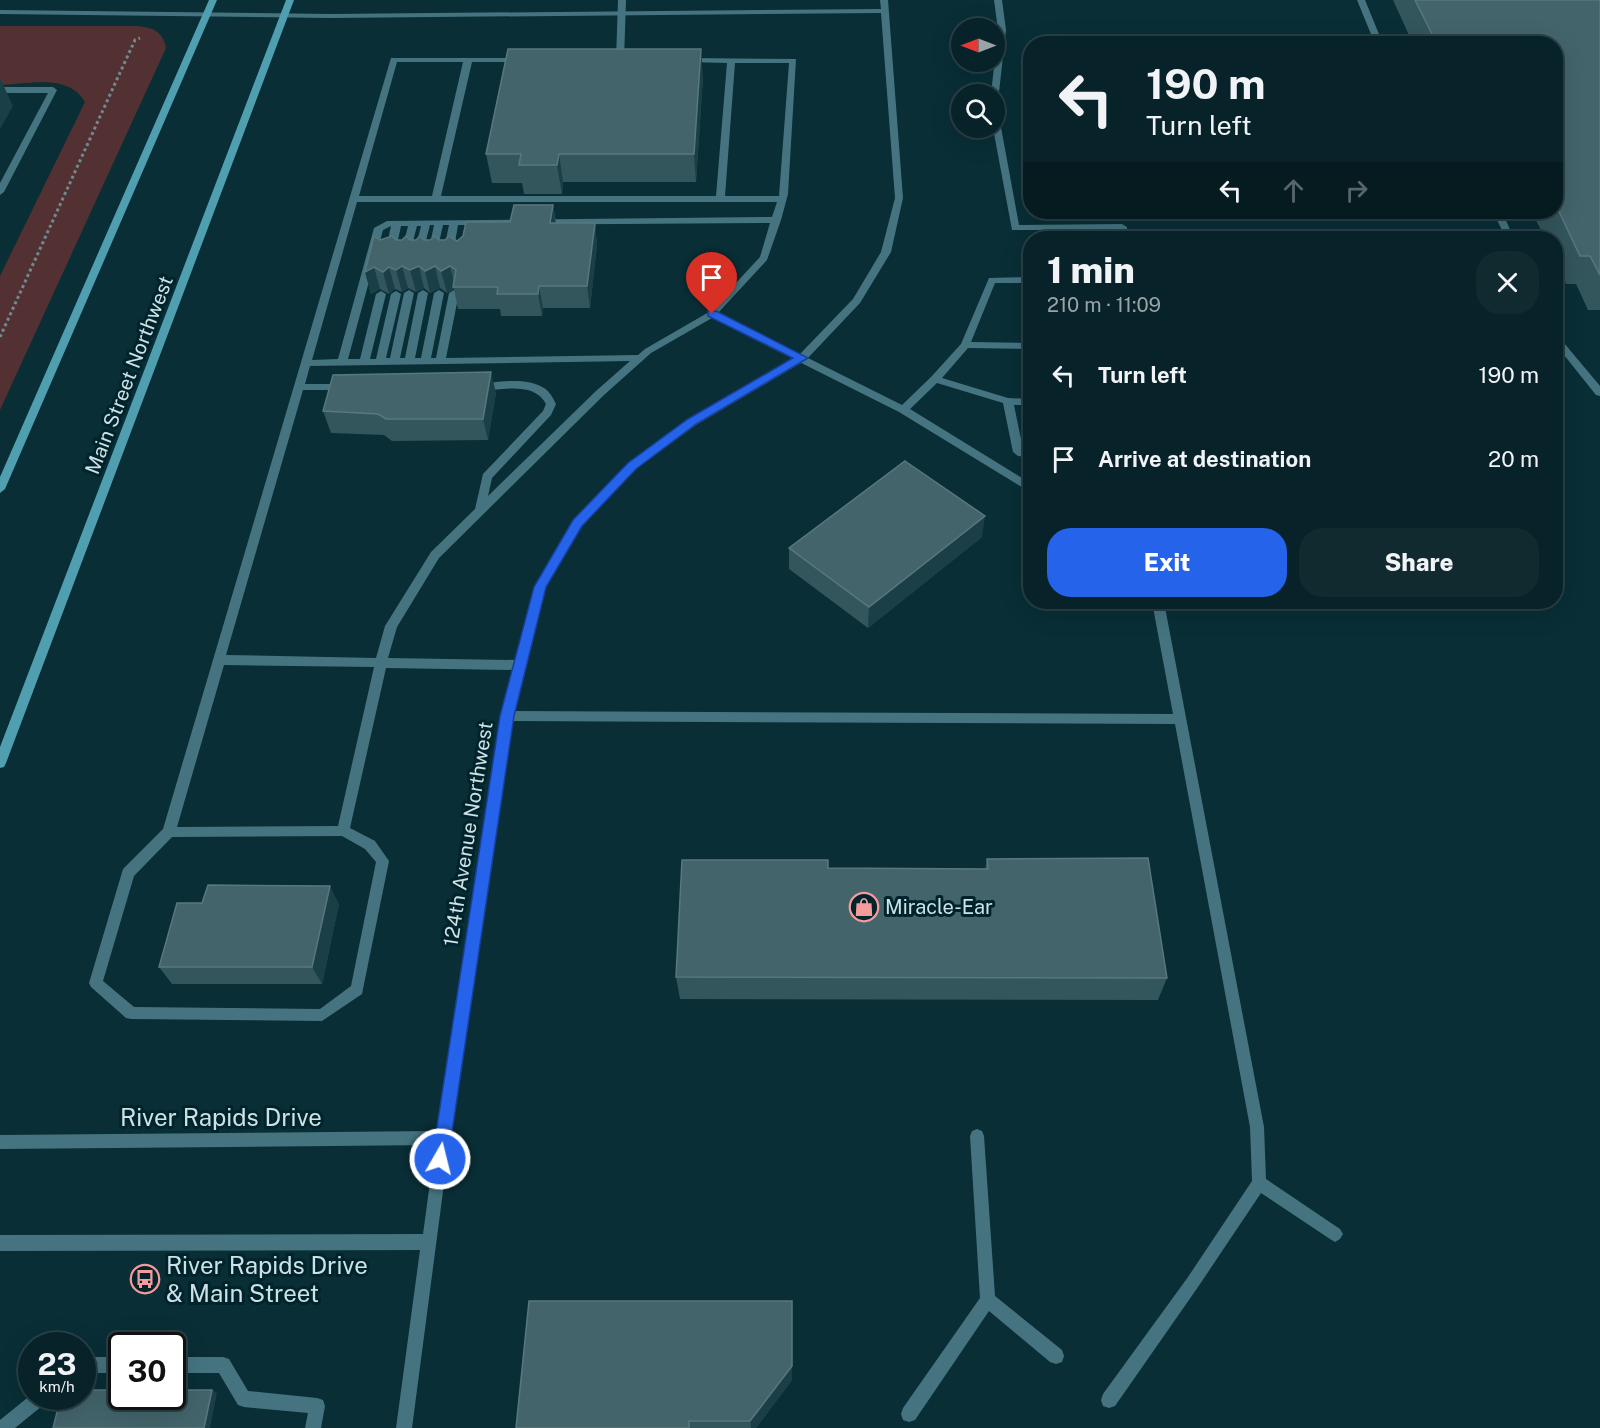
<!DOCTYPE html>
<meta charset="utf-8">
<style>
:root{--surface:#072228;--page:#102a30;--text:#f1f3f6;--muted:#98a4a8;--line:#283f45;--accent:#2563eb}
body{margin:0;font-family:"Public Sans",sans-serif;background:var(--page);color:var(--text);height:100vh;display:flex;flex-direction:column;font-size:22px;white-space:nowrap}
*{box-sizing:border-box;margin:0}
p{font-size:20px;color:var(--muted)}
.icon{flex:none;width:33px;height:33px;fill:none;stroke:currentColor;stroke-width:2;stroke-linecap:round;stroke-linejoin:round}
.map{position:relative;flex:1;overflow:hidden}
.drawer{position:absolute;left:1023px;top:231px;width:540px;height:378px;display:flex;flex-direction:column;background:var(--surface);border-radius:24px;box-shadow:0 6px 24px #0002,0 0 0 2px var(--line)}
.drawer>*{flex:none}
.banner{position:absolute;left:1023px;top:36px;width:540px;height:183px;border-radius:24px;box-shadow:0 6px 24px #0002,0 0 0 2px var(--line);background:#072228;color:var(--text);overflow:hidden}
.needle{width:39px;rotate:270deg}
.buttons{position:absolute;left:951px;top:18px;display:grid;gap:12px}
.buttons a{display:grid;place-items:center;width:54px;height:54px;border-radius:50%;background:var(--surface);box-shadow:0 6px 24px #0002,0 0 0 2px var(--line);font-size:30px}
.speed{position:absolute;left:18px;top:1332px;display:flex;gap:12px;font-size:30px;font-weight:700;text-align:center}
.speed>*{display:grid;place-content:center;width:78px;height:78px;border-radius:50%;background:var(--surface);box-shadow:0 6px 24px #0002,0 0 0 2px var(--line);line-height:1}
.speed small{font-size:15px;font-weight:400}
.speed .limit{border:3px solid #111;border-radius:9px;background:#fff;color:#111}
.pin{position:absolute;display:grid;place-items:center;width:51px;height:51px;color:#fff;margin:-62px -26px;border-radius:50% 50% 50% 0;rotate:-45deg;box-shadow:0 0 6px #0007}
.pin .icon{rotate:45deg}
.me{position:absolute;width:66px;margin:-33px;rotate:8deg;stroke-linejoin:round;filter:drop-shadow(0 0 4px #0008)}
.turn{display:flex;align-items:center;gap:21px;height:126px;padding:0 24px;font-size:27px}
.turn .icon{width:78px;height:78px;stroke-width:2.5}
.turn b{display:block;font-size:42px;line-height:51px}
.lanes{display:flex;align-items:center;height:57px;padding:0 24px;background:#0003;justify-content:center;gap:30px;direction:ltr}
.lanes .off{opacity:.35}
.round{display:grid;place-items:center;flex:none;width:63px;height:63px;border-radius:24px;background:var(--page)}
.overview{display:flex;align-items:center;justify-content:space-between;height:102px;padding:0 24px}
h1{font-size:36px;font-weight:800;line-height:45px}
.cta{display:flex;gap:12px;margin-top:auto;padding:12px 24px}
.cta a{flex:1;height:69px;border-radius:24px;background:var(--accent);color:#fff;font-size:24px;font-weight:800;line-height:69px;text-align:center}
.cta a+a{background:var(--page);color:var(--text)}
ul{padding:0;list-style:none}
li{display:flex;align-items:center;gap:18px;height:84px;padding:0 24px}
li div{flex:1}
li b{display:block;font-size:22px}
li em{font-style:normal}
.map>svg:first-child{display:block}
.green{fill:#533132}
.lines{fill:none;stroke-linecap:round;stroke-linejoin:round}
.path{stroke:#6f8b91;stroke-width:3;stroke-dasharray:3 3;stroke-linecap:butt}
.lane{fill:#457480;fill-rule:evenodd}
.street{fill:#457480;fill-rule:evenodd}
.secondary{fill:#509fb1;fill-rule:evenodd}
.wall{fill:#33555c}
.shaded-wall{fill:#1b3f47}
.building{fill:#43646b;stroke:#59777e;stroke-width:1.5}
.route{fill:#2563eb;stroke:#184099;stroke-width:1.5}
.labels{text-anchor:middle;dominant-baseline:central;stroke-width:6;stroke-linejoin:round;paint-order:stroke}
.street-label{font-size:20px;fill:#cee1e6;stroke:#00242c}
.poi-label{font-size:20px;fill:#cee1e6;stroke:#00242c;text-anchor:start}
.near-street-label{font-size:24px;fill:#cee1e6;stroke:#00242c}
.near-poi-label{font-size:24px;fill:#cee1e6;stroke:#00242c;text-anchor:start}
</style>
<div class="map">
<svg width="1600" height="1428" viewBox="0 0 1600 1428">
<rect width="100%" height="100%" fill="#092e36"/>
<path class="green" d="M 0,26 L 138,26 C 153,28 163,31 166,48 L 0,410 L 0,276 L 85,102 C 69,73 28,84 0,85 Z"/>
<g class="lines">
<path class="path" d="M 0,337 L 118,77 L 135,40 L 140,38"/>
<path class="lane" d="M 618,0 L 626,0 L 624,60 L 620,62 L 616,60 Z
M 994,0 L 1002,0 L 1006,30 L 998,101 L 994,103 L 994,94 L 991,94 L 998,30 Z
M 1357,0 L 1365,0 L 1383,44 L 1375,44 Z
M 391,58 L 522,58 L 526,60 L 522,62 L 472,62 L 441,196 L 716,196 L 727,63 L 686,62 L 682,60 L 686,58 L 796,59 L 788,194 L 781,220 L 767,260 L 718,313 L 902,405 L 931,377 L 961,344 L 989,278 L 1030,277 L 1030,283 L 995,283 L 971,342 L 1030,343 L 1030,349 L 968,348 L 942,378 L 1008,398 L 1030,399 L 1030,405 L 1014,405 L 1023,449 L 1030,449 L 1030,457 L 1018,456 L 1013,452 L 1003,403 L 937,383 L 910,409 L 1030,483 L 1030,492 L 899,412 L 712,318 L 651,353 L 604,395 L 439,558 L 397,627 L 388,658 L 518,660 L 522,662 L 524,665 L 522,668 L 518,670 L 386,668 L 350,828 L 375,841 L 389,861 L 362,994 L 322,1021 L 131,1019 L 126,1018 L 91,987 L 89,983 L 123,869 L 163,829 ZM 397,62 L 463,62 L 432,196 L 359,196 ZM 735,63 L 789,63 L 779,196 L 725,196 ZM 357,202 L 777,202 L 772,217 L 387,221 L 374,228 L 338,359 L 312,360 ZM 770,223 L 760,257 L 709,312 L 645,349 L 638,355 L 446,358 L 459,293 L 454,290 L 449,293 L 436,358 L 431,358 L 444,293 L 439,290 L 434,293 L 421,358 L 415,358 L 428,293 L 423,290 L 418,293 L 405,358 L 400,358 L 414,293 L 409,290 L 404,293 L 390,358 L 386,358 L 401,294 L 396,291 L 391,294 L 376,359 L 370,359 L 386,294 L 381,291 L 376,294 L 360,359 L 348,359 L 383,230 L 391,226 L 385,254 L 387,256 L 393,256 L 395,254 L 401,226 L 408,226 L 401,254 L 403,256 L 409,256 L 417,226 L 421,226 L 414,254 L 416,256 L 422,256 L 430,225 L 434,225 L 428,254 L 430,256 L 436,256 L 443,225 L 449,225 L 443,254 L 448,257 L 453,254 L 458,225 ZM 630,361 L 596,391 L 488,496 L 492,478 L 551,415 L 556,404 C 553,398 550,392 544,388 C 527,377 495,381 476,386 L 476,390 L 480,391 C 502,390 534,381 546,404 L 543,411 L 483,474 L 475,509 L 431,552 L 385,626 L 376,658 L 226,655 L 303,390 L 346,390 L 351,387 L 346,384 L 305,384 L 310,366 ZM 224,665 L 374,667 L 338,826 L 177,827 ZM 342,836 L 365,849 L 376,862 L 351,986 L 320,1009 L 134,1007 L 103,981 L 134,876 L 172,837 Z
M 0,87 L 53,87 L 57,90 L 4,192 L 0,195 L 0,183 L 48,93 L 0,93 Z
M 994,109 L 998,111 L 1019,225 L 1122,224 L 1127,227 L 1128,238 L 1120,238 L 1118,230 L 1012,230 L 993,128 L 994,128 Z
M 1493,212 L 1502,212 L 1514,238 L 1506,238 Z
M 1556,336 L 1559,337 L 1600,386 L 1600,396 L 1596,395 L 1556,345 Z
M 1152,602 L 1164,602 L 1264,1127 L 1266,1179 L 1340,1229 L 1343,1234 L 1340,1239 L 1335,1242 L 1330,1239 L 1261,1193 L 1198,1287 L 1115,1406 L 1109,1408 L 1103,1406 L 1101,1400 L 1103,1394 L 1188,1277 L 1252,1181 L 1250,1127 L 1175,724 L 507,721 L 503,719 L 501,716 L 503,713 L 507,711 L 1173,714 Z
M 977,1129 L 982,1131 L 984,1136 L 995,1296 L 1062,1350 L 1064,1356 L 1062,1362 L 1056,1364 L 1050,1362 L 989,1311 L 915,1420 L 909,1422 L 903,1420 L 901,1414 L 903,1408 L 980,1298 L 970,1136 L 972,1131 Z
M 82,1357 L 122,1357 L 122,1373 L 82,1373 Z
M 172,1357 L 223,1357 L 229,1359 L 248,1391 L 317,1398 L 323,1400 L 325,1406 L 321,1428 L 305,1428 L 308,1413 L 244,1407 L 238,1405 L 219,1373 L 172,1373 Z
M 32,1394 L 32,1396 L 49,1396 L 47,1402 L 15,1428 L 0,1428 L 0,1420 Z"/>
<path class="street" d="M 880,0 L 888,0 L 903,198 L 891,252 L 860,303 L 806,360 L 696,425 L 636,469 L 582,526 L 546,587 L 513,716 L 450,1138 L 412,1428 L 396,1428 L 420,1250 L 0,1251 L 0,1235 L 423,1234 L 435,1145 L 0,1149 L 0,1135 L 437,1131 L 501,716 L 534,587 L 574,520 L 628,463 L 688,419 L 798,356 L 853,299 L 881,252 L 895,198 L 881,13 L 331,18 L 0,14 L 0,10 L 331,14 L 881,9 Z"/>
<path class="secondary" d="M 209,0 L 217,0 L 5,489 L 0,493 L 0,477 Z
M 286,0 L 294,0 L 6,763 L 4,767 L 0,768 L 0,747 Z"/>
</g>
<path class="wall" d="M 1393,0 L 1600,0 L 1600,310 L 1588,310 L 1576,284 L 1566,284 L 1556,262 L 1556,238 L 1545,238 L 1532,212 L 1556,212 L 1556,44 L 1413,44 Z
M 703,77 L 696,182 L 563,182 L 562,194 L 524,194 L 522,183 L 492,183 L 486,154 Z
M 553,205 L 556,223 L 595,223 L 597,245 L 590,308 L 543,308 L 542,316 L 501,316 L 500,309 L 458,309 L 454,289 L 447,293 L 440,288 L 430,293 L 424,288 L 416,292 L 408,288 L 402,292 L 395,289 L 389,294 L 380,289 L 371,294 L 365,272 L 380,240 L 457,241 L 510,222 Z
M 496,393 L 488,440 L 392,441 L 384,435 L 331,433 L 323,411 Z
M 982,537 L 868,628 L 789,569 L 789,548 Z
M 987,859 L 1167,978 L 1158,1000 L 680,999 L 676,977 L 828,868 L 985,869 Z
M 339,904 L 322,984 L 172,984 L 159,967 Z
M 792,1380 L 756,1428 L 516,1428 Z"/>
<path class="shaded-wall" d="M 701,49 L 703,77 L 696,182 L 694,154 Z
M 0,78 L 13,106 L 0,129 Z
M 559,154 L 563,182 L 562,194 L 557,165 Z
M 553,205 L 556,227 L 550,223 Z
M 595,223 L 597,245 L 590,308 L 587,286 Z
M 402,266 L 408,288 L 402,292 L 396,270 Z
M 419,266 L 424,288 L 416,292 L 410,270 Z
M 435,266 L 440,288 L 430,293 L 425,271 Z
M 450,266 L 455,287 L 453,287 L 454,289 L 447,293 L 441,271 Z
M 374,267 L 380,289 L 371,294 L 365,272 Z
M 389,267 L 395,289 L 389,294 L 383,272 Z
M 539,286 L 543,308 L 542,316 L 538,294 Z
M 491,372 L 496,393 L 488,440 L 483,419 Z
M 985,516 L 982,537 L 868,628 L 869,607 Z
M 330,886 L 339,904 L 322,984 L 312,967 Z
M 792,1301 L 792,1380 L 756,1428 L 751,1428 L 750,1421 Z
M 212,1390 L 217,1393 L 210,1428 L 204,1428 Z"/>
<path class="building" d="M 1415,0 L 1600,0 L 1600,275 L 1590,256 L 1580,256 L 1556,205 L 1556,44 L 1437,44 Z
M 508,49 L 701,49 L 694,154 L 559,154 L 557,165 L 519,165 L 521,154 L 486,154 Z
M 514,205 L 553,205 L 550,223 L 595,223 L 587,286 L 539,286 L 538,294 L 497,294 L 498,287 L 453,287 L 456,270 L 450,266 L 441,271 L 435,266 L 425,271 L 419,266 L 410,270 L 402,266 L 396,270 L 389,267 L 383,272 L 374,267 L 365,272 L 374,236 L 380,240 L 392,236 L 396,240 L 402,240 L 406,236 L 410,240 L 416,240 L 420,236 L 424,240 L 430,240 L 435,236 L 439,240 L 445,240 L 449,236 L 457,241 L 463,236 L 466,222 L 510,222 Z
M 491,372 L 483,419 L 386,419 L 378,414 L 323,411 L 333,375 Z
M 905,461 L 985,516 L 869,607 L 789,548 Z
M 1148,858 L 1167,978 L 676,977 L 682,860 L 828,860 L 828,868 L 988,869 L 987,859 Z
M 208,885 L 330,886 L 312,967 L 159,967 L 177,903 L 202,903 Z
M 529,1301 L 792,1301 L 792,1366 L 750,1421 L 689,1421 L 689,1428 L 516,1428 Z
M 82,1390 L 122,1390 L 122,1396 L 172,1396 L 172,1390 L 212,1390 L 204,1428 L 53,1428 L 61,1396 L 82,1396 Z"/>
<path class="route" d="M 708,311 L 716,311 L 808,358 L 696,424 L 636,469 L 582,526 L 546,587 L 514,716 L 448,1159 L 446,1165 L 440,1167 L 434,1165 L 432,1159 L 500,716 L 534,587 L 573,520 L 628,463 L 688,419 L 793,358 L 708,316 Z"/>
<defs>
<g id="shop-ring" transform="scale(1.5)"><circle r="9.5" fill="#00242c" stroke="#f59b9c" stroke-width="1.5"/><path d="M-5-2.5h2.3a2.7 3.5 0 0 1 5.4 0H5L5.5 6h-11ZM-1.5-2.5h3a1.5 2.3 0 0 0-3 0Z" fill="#f59b9c"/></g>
<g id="bus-ring" transform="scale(1.5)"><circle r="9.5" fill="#00242c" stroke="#f59b9c" stroke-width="1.5"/><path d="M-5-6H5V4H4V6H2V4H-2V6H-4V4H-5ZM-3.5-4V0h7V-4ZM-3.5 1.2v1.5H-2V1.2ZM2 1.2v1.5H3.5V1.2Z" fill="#f59b9c"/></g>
</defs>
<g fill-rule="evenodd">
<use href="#shop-ring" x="864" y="907"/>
<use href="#bus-ring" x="145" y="1279"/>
</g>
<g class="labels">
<g class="street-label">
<text transform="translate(129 375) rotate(-69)">Main Street Northwest</text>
<text transform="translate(468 834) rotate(-81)">124th Avenue Northwest</text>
</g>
<g class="poi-label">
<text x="885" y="907">Miracle-Ear</text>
</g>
<g class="near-street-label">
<text x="221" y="1117">River Rapids Drive</text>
</g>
<g class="near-poi-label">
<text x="166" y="1265">River Rapids Drive<tspan x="166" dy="28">&amp; Main Street</tspan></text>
</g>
</g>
</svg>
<div class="buttons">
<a><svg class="needle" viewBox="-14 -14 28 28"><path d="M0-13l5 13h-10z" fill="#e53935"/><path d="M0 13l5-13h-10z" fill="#98a4a8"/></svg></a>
<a><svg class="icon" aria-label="search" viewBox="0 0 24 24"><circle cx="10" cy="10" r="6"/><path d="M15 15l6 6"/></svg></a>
</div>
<div class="speed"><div>23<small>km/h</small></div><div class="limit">30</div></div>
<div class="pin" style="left:712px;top:314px;background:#d93025"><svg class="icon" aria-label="arrive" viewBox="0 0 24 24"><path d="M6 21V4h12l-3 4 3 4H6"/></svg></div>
<svg class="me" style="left:440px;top:1159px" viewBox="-20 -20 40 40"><circle r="17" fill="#2563eb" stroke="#fff" stroke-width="3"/><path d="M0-11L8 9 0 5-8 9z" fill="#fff"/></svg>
<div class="banner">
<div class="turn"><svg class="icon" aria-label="left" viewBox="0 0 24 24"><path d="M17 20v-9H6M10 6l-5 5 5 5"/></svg><div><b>190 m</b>Turn left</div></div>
<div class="lanes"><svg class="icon" aria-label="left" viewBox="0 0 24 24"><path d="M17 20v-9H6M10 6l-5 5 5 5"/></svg><svg class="icon off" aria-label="ahead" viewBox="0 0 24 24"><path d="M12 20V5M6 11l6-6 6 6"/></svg><svg class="icon off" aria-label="right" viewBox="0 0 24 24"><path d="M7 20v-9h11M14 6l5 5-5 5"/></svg></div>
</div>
<section class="drawer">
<div class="overview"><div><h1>1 min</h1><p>210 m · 11:09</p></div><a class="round"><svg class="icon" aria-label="close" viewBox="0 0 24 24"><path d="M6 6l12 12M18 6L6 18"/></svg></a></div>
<ul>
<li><svg class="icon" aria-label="left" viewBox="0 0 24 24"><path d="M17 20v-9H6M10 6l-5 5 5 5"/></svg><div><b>Turn left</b></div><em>190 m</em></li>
<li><svg class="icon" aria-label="arrive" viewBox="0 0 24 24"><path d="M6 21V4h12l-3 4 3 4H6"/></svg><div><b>Arrive at destination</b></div><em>20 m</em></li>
</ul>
<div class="cta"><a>Exit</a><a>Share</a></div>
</section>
</div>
